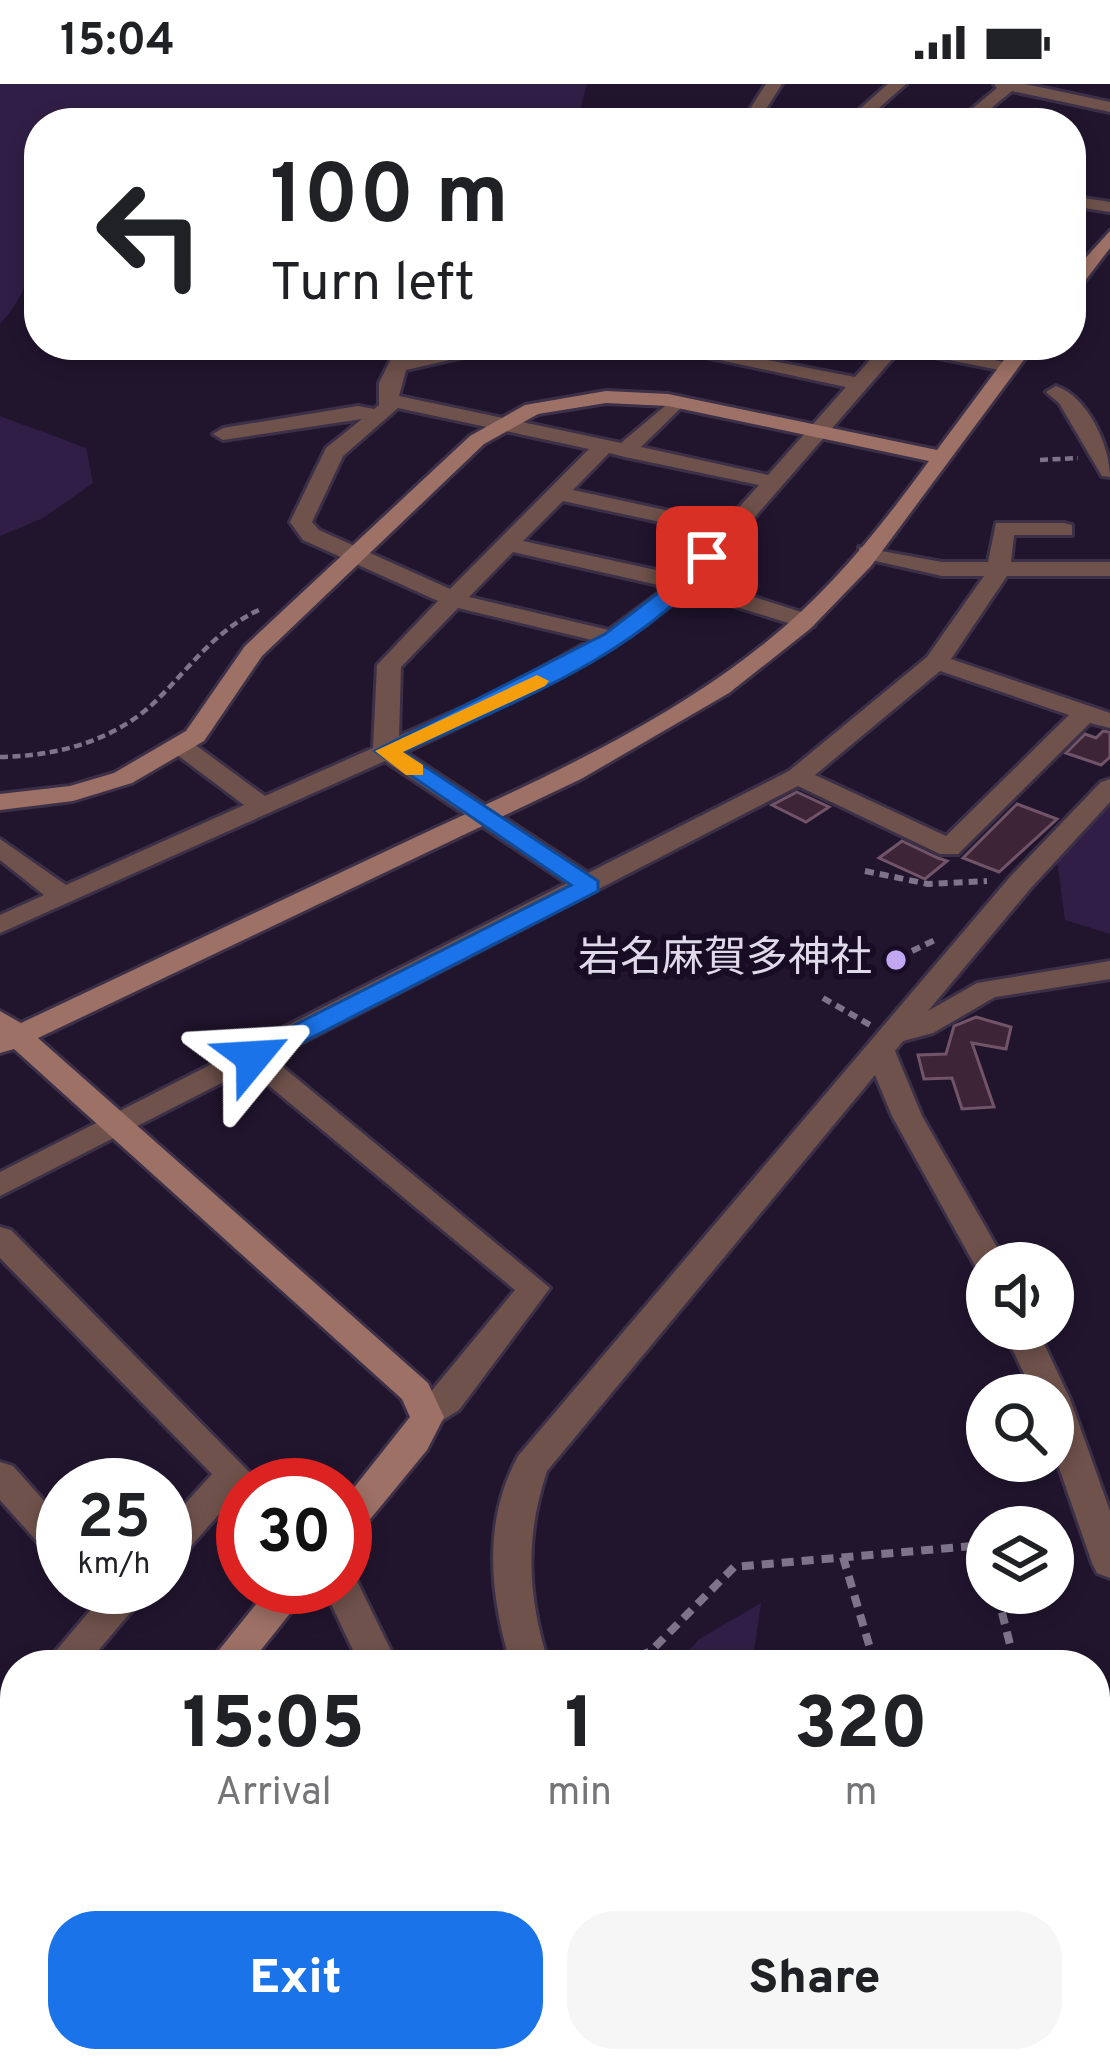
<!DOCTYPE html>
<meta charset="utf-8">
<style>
:root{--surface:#fff;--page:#f6f6f6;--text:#202124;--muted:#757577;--accent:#1a73e8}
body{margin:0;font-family:Overpass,"Noto Sans JP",sans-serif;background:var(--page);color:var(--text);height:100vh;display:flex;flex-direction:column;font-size:45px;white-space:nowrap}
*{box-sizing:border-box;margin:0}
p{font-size:39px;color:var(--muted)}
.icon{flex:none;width:66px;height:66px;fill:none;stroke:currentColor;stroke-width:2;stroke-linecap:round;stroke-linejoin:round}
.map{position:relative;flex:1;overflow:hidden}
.side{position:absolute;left:0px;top:1566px;width:1110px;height:423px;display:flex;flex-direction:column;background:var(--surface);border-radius:48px 48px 0 0;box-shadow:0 6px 18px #0003}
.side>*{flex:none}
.top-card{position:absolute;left:24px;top:24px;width:1062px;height:252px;border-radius:48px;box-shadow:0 6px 18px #0003;background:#fff;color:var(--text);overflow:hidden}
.fabs{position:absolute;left:966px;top:1158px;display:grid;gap:24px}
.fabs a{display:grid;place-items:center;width:108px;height:108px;border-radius:50%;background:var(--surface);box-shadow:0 6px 18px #0003;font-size:60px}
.speed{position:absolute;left:36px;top:1374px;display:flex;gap:24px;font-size:60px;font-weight:700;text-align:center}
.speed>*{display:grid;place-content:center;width:156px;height:156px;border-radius:50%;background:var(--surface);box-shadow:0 6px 18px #0003;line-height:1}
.speed small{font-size:30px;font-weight:400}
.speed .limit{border:18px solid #d22;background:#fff;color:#111}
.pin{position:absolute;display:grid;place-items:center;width:102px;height:102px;color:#fff;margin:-51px;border-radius:24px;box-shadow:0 6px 18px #0006}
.me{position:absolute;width:132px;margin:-66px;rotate:63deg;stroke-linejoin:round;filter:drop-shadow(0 0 9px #0008)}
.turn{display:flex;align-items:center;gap:42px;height:252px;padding:0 48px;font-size:54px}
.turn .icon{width:156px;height:156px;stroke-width:2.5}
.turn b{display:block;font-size:84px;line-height:102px}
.eta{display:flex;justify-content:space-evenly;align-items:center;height:204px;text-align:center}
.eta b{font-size:72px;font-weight:800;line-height:84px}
.button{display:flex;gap:24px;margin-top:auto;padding:24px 48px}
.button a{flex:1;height:138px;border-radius:48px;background:var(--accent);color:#fff;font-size:48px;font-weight:800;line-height:138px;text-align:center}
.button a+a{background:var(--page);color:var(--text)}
.status{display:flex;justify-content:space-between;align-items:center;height:84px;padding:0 60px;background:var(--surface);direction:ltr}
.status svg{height:33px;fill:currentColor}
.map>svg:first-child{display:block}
.green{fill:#311e46}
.building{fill:#3e2437;stroke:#715468;stroke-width:3}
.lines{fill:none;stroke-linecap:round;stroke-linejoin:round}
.street-casing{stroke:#3c3048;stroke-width:6}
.secondary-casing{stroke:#3c3048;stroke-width:6}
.path-far2{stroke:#7d7489;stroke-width:4.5;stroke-dasharray:8 4.5;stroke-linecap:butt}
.path-far1{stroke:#7d7489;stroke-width:6;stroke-dasharray:9 6;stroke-linecap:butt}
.path{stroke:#7d7489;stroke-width:8;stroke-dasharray:12 8;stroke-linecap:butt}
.street{fill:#6f524b;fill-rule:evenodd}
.secondary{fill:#9e7166;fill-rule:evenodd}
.route{fill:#1a73e8;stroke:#114b97;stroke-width:3}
.slow{fill:#f59e0b}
.poi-dot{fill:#c2a8f2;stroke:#170c24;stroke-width:4.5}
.labels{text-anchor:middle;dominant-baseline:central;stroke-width:12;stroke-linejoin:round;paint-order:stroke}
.poi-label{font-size:42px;fill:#dfd9ea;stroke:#170c24;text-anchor:end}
</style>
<div class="status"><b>15:04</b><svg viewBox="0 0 49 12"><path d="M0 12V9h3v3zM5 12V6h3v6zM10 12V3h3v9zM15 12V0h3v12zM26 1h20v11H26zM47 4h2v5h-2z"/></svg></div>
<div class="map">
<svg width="1110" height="1987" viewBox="0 0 1110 1987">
<rect width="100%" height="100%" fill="#21152e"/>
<path class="green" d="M 0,0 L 587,0 L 578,33 L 559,39 L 39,39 C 39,109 51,185 0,240 Z
M 0,332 L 86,364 L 93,399 L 43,434 L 0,452 Z
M 1110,693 L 1110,850 L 1065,836 L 1055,760 Z
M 761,1519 L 752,1581 L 678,1581 L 698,1556 Z
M 636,1974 L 1082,1974 L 1094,1987 L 633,1987 Z"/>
<path class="building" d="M 1103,647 L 1110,648 L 1110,673 L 1101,681 L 1066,669 L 1085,650 L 1096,654 Z
M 797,708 L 829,723 L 806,738 L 772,721 Z
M 1017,720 L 1057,735 L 999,788 L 963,774 Z
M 902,757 L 938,774 L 947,777 L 925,795 L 879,774 Z
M 976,933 L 1011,943 L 1006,965 L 972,959 L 994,1023 L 962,1025 L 952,994 L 924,995 L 918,971 L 946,970 L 954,942 Z"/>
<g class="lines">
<g class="street-casing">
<path id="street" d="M 766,0 L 782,0 L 757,39 L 741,39 Z
M 888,0 L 906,0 L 862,39 L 844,39 Z
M 994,0 L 1025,0 L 1110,18 L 1110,28 L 1012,7 L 973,39 L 955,39 L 997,4 Z
M 1071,112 L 1110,118 L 1110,128 L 1071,122 Z
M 398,261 L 418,261 L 412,272 L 474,261 L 516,261 L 406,286 L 399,312 L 621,359 L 677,312 L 687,318 L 641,363 L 768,391 L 846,303 L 650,261 L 690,261 L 855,293 L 883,261 L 933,261 L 1019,282 L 1009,288 L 900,266 L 700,496 L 814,532 L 814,542 L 798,542 L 689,508 C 600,575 506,622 405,668 L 588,789 L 789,687 L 927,573 L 984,492 L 942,492 L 867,475 L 859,473 L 859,463 L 942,478 L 988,478 L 996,439 L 1064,439 L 1072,441 L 1072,451 L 1014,451 L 1011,478 L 1110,478 L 1110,492 L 1007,492 L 951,575 L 1110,629 L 1110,644 L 1090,639 L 958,770 L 940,770 L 798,702 L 272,974 L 550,1204 L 459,1326 L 427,1346 L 415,1342 L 410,1333 L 515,1206 L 249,985 L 0,1112 L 0,1088 L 567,799 L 385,677 L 0,849 L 0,831 L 44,811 L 0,776 L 0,755 L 66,801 L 244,721 L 172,667 L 172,657 L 190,657 L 265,712 L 373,664 L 377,581 L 438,517 L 303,456 L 290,438 L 326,364 L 362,335 L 223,356 L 213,350 L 223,344 L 358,322 L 374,325 L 379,321 L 379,299 ZM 398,324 L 589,365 L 450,505 L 319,446 L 312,438 L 343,372 ZM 609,369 L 625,373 L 759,401 L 725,439 L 573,406 ZM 563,417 L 715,450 L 679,491 L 523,457 ZM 513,468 L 667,503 L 609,546 L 469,513 ZM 458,524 L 592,556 L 498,608 L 399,652 L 401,583 ZM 940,587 L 1069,631 L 946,752 L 815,691 Z
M 1056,302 C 1088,313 1110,362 1110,393 L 1102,392 L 1059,319 L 1046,308 Z
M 1110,695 L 1110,718 L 1030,805 L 928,927 L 977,899 L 1110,877 L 1110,895 L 995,913 L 933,949 L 903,957 L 895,967 L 922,1032 L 1006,1179 L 987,1179 L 987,1190 L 978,1187 L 892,1032 L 875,991 L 547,1387 C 524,1456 528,1513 549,1581 L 511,1581 C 490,1511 482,1439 518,1372 L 1010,793 L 1101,698 Z
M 0,1143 L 11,1146 L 262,1401 L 243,1401 L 243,1414 L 235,1412 L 178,1477 L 165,1481 L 165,1442 L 212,1390 L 0,1174 Z
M 1003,1245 L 1037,1245 L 1070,1315 L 1110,1427 L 1110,1494 L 1097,1489 L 1092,1479 L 1053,1366 L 1053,1311 L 1034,1311 Z
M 0,1378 L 13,1382 L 63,1438 L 63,1476 L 50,1472 L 0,1416 Z
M 345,1489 L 355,1493 L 398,1581 L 360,1581 L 323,1503 L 345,1503 Z
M 110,1503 L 152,1503 L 86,1581 L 44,1581 Z
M 15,1618 L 15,1661 L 0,1667 L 0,1624 Z
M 99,1974 L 155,1974 L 149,1987 L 93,1987 Z
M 408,1974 L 452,1974 L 446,1987 L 402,1987 Z
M 545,1974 L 589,1974 L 585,1987 L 541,1987 Z"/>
</g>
<g class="secondary-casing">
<path id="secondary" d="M 1110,147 L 1110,164 L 1078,206 L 1071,208 L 1071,190 Z
M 1015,261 L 1035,261 L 871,482 L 810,545 L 729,609 L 581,695 L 38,954 L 428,1299 L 444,1333 L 427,1366 L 358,1450 L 345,1454 L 345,1415 L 410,1333 L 402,1315 L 14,965 L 0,969 L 0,927 L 21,939 C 153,877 284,815 416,753 C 537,697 660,643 765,559 C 829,508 881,443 929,377 L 668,322 L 606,319 L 538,330 L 484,360 L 262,572 L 204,657 L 132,699 L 73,717 L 0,726 L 0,710 L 70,702 L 114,689 L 186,647 L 245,562 L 470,352 L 525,321 L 606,307 L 668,310 L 937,366 Z
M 270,1503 L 311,1503 L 249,1581 L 207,1581 Z
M 15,1778 L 15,1819 L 0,1824 L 0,1783 Z"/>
</g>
<path class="path-far2" d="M 1040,376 L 1078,374
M 0,673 C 57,672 115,657 157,616 C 192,581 216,545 263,524"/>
<path class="path-far1" d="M 865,787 L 928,800 L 987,797
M 912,867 L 937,855
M 823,914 L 870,941"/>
<path class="path" d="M 843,1473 L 875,1581
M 997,1509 L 1015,1580
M 620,1581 L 651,1567 L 734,1483 L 985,1461 L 987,1469
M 1095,1702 L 1110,1673
M 1041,1974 L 1042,1987"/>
<use href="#street" class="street"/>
<use href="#secondary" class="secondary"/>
</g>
<path class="route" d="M 700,468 L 718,473 C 643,570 512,619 403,668 L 598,797 L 598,807 L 262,979 L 243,979 L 243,967 L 571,801 L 375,667 L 605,550 L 674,497 Z"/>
<path class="slow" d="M 537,591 L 549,597 L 545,602 L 403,668 L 423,681 L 423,691 L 406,691 L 375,667 Z"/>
<circle class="poi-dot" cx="896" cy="876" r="12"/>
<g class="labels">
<g class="poi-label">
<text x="872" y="876">岩名麻賀多神社</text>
</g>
</g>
</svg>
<div class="fabs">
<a><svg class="icon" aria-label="sound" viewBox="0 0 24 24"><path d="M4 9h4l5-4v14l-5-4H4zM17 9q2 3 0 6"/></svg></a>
<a><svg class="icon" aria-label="search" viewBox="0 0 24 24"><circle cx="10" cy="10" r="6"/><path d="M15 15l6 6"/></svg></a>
<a><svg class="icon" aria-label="layers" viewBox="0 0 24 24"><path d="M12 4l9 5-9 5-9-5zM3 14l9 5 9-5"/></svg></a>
</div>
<div class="speed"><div>25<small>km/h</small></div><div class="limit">30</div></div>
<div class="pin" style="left:707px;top:473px;background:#d93025"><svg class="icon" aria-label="arrive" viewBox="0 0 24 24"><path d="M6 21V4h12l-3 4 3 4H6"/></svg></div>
<svg class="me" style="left:253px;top:973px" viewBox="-20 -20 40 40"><path d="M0-17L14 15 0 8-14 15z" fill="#1a73e8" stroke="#fff" stroke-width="4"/></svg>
<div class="top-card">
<div class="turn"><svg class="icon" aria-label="left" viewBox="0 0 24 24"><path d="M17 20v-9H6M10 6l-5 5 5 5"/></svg><div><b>100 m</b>Turn left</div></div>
</div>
<section class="side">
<div class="eta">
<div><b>15:05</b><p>Arrival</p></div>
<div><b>1</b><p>min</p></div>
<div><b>320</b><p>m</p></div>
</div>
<div class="button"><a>Exit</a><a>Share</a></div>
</section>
</div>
